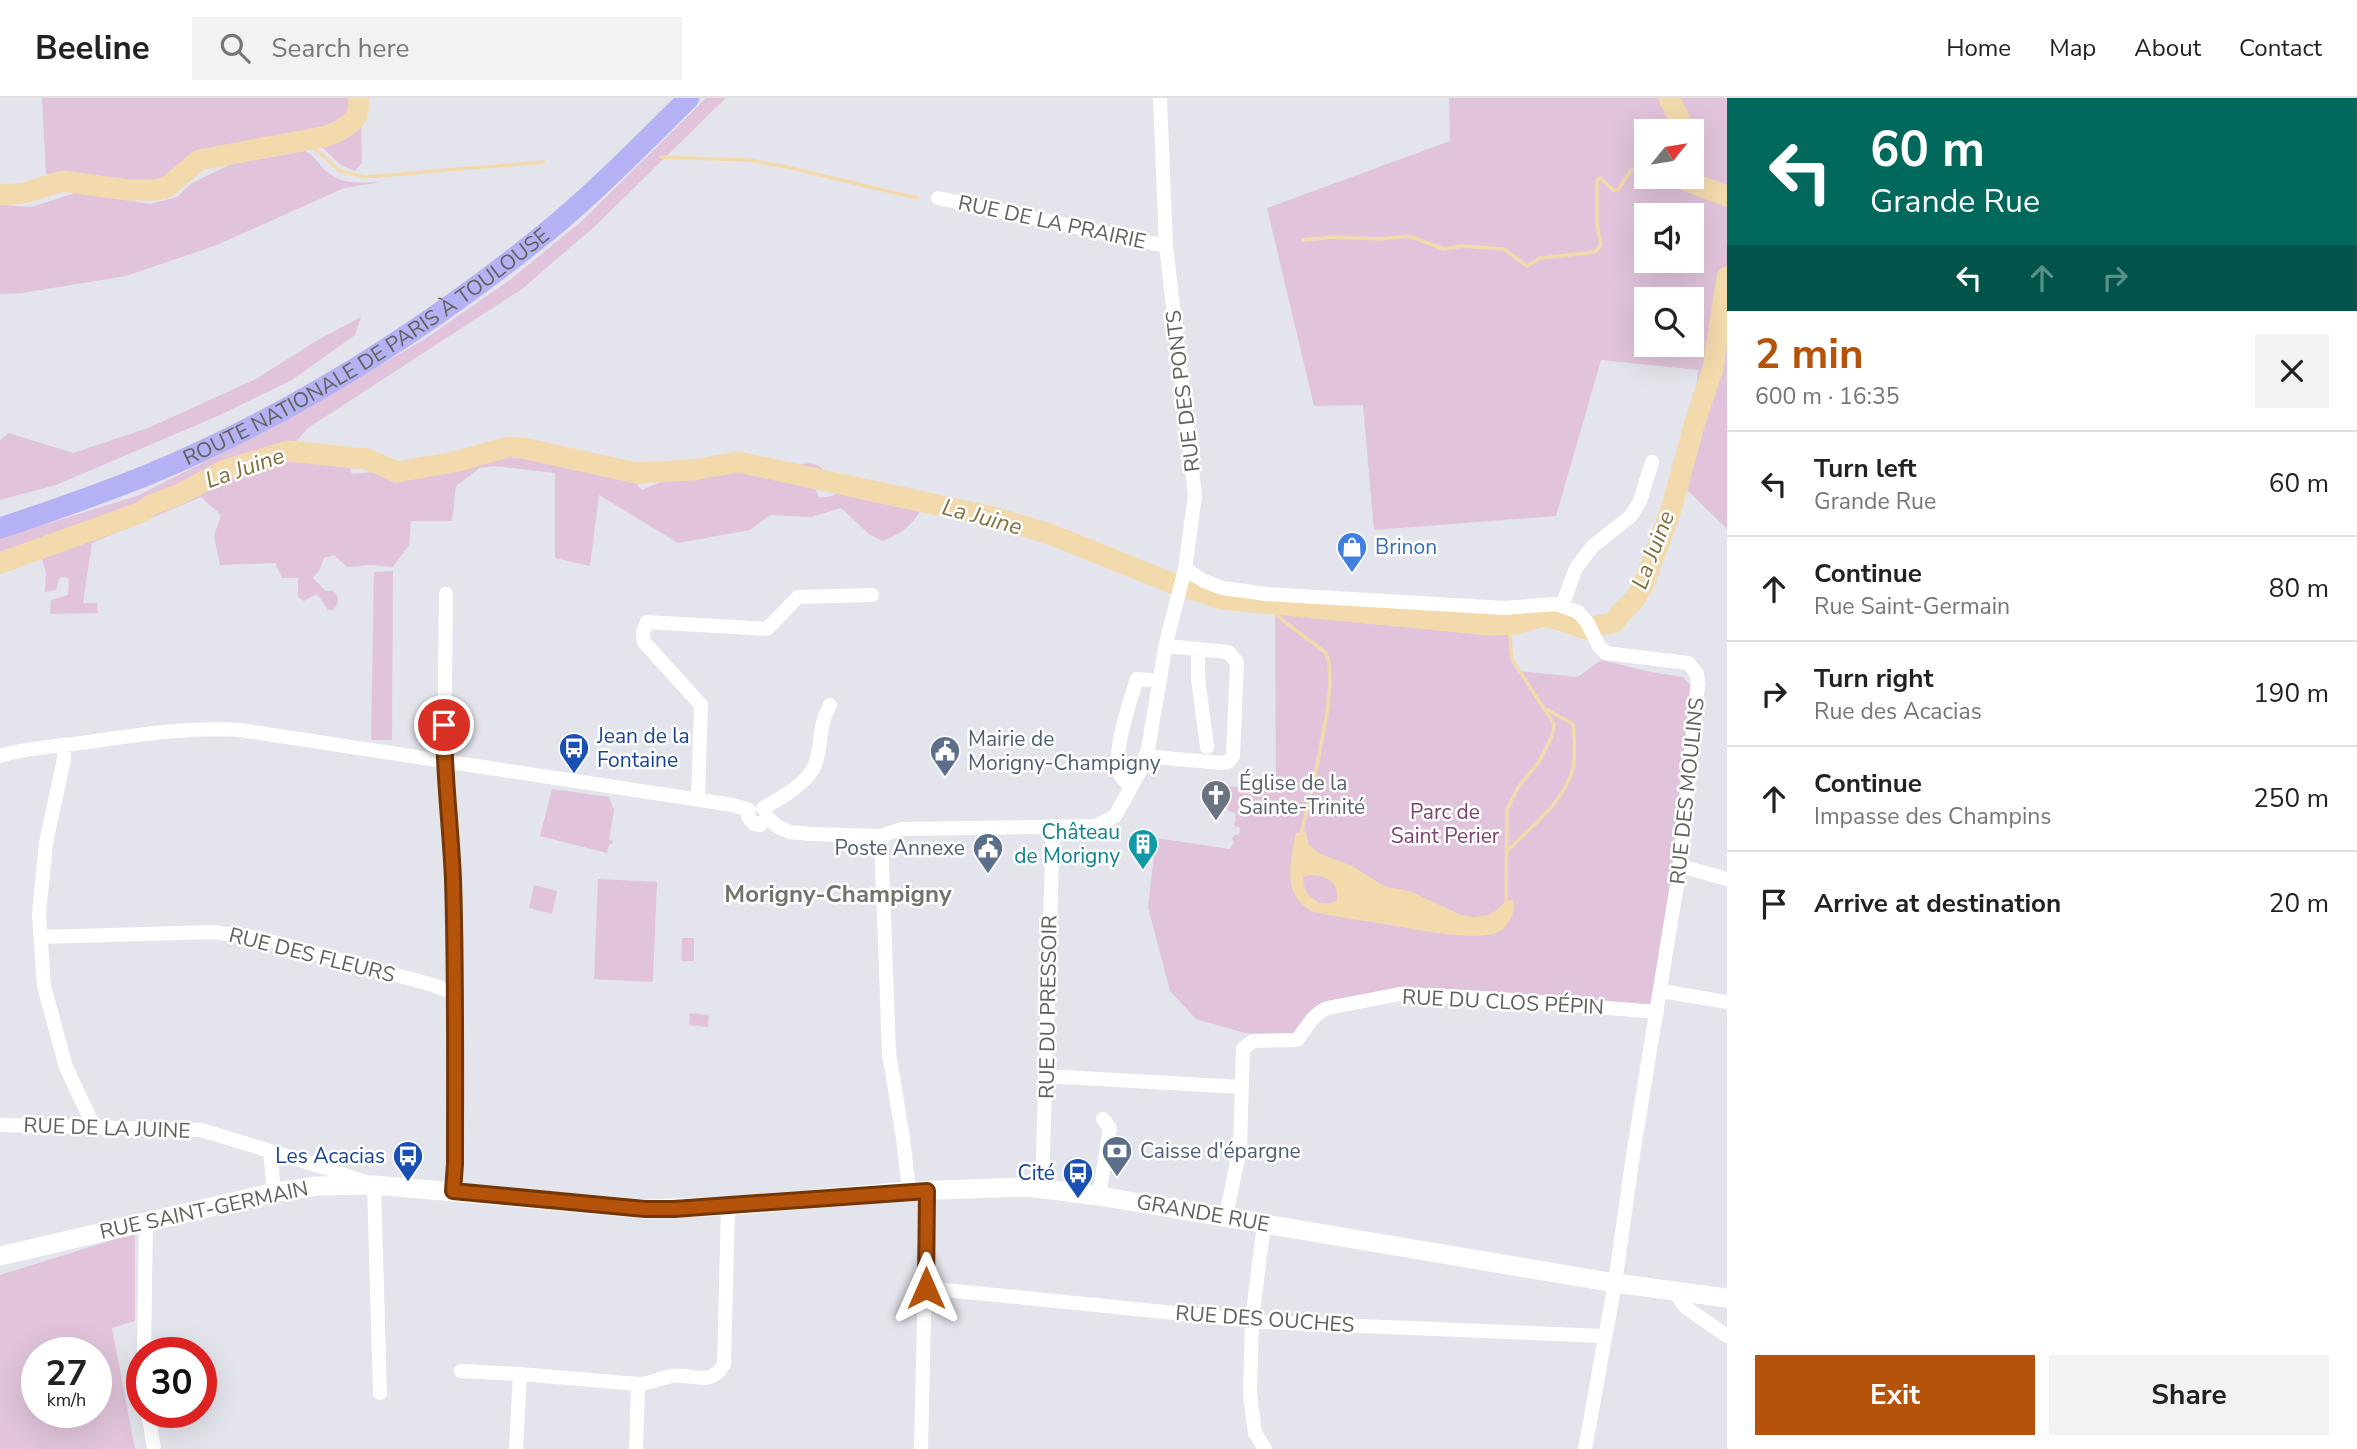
<!DOCTYPE html>
<meta charset="utf-8">
<style>
:root{--surface:#fff;--page:#f2f2f2;--text:#222;--muted:#767676;--line:#e0e0e0;--accent:#b45309}
body{margin:0;font-family:"Nunito Sans",sans-serif;background:var(--page);color:var(--text);height:100vh;display:flex;flex-direction:column;font-size:26px;white-space:nowrap}
*{box-sizing:border-box;margin:0}
p{font-size:23px;color:var(--muted)}
.icon{flex:none;width:38px;height:38px;fill:none;stroke:currentColor;stroke-width:2;stroke-linecap:round;stroke-linejoin:round}
.map{position:relative;flex:1;overflow:hidden}
.details{display:flex;flex-direction:column;background:var(--surface);width:630px}
.details>*{flex:none}
.hud{background:#00695c;color:#fff;overflow:hidden}
.needle{width:46px;rotate:60deg}
.fabs{position:absolute;left:1634px;top:21px;display:grid;gap:14px}
.fabs a{display:grid;place-items:center;width:70px;height:70px;border-radius:0px;background:var(--surface);box-shadow:0 7px 28px #0002;font-size:35px}
.speed{position:absolute;left:21px;top:1239px;display:flex;gap:14px;font-size:35px;font-weight:700;text-align:center}
.speed>*{display:grid;place-content:center;width:91px;height:91px;border-radius:50%;background:var(--surface);box-shadow:0 7px 28px #0002;line-height:1}
.speed small{font-size:18px;font-weight:400}
.speed .limit{border:10px solid #d22;background:#fff;color:#111}
.pin{position:absolute;display:grid;place-items:center;width:60px;height:60px;color:#fff;margin:-30px;border:4px solid #fff;border-radius:50%;box-shadow:0 2px 7px #0007}
.me{position:absolute;width:77px;margin:-38px;rotate:0deg;stroke-linejoin:round;filter:drop-shadow(0 0 5px #0008)}
.turn{display:flex;align-items:center;gap:24px;height:147px;padding:0 28px;font-size:32px}
.turn .icon{width:91px;height:91px;stroke-width:2.5}
.turn b{display:block;font-size:49px;line-height:60px}
.lanes{display:flex;align-items:center;height:66px;padding:0 28px;background:#0003;justify-content:center;gap:35px;direction:ltr}
.lanes .off{opacity:.35}
.round{display:grid;place-items:center;flex:none;width:74px;height:74px;border-radius:0px;background:var(--page)}
.head{display:flex;align-items:center;justify-content:space-between;height:119px;padding:0 28px}
h1{font-size:42px;font-weight:700;line-height:52px;color:var(--accent)}
.action{display:flex;gap:14px;margin-top:auto;padding:14px 28px}
.action a{flex:1;height:80px;border-radius:0px;background:var(--accent);color:#fff;font-size:28px;font-weight:700;line-height:80px;text-align:center}
.action a+a{background:var(--page);color:var(--text)}
ul{padding:0;list-style:none}
li{display:flex;align-items:center;gap:21px;height:105px;padding:0 28px;border-top:2px solid var(--line)}
li div{flex:1}
li b{display:block;font-size:26px}
li em{font-style:normal}
header{display:flex;align-items:center;gap:42px;box-sizing:border-box;height:98px;padding:0 35px;background:var(--surface);border-bottom:2px solid var(--line)}
header strong{font-size:33px}
nav{display:flex;gap:38px;margin-inline-start:auto;font-size:24px}
.search{width:490px;height:63px;background:var(--page);display:flex;align-items:center;gap:18px;box-sizing:border-box;padding:0 24px;border-radius:0px;color:var(--muted);font-size:26px}
main{display:flex;flex:1;min-height:0}
.map>svg:first-child{display:block}
.green{fill:#e1c4db;fill-rule:evenodd}
.water{fill:#f3daad;fill-rule:evenodd}
.lines{fill:none;stroke-linecap:round;stroke-linejoin:round}
.stream{stroke:#f3daad;stroke-width:3.5}
.river{stroke:#f3daad;stroke-width:21}
.minor{stroke:#fff;stroke-width:14}
.secondary{stroke:#fff;stroke-width:19}
.primary{stroke:#b4b1f4;stroke-width:21}
.route-casing{stroke:#753606;stroke-width:18}
.route{stroke:#b45309;stroke-width:12}
.labels{text-anchor:middle;dominant-baseline:central;stroke-width:5;stroke-linejoin:round;paint-order:stroke}
.street-label{font-size:21px;fill:#62615c;stroke:#fff}
.shop-label{font-size:21px;fill:#366cbe;stroke:#fff;text-anchor:start}
.transit-label{font-size:21px;fill:#164399;stroke:#fff;text-anchor:end}
.service-label{font-size:21px;fill:#4e5e75;stroke:#fff;text-anchor:start}
.worship-label{font-size:21px;fill:#5b616d;stroke:#fff;text-anchor:start}
.park-label{font-size:21px;fill:#7e406e;stroke:#fff}
.culture-label{font-size:21px;fill:#0d838f;stroke:#fff;text-anchor:end}
.water-label{font-size:23px;font-style:italic;fill:#82703f;stroke:#fff}
.quarter-label{font-size:24px;font-weight:bold;fill:#74726d;stroke:#fff}
</style>
<header>
<strong>Beeline</strong>
<div class="search"><svg class="icon" aria-label="search" viewBox="0 0 24 24"><circle cx="10" cy="10" r="6"/><path d="M15 15l6 6"/></svg>Search here</div>
<nav><a>Home</a><a>Map</a><a>About</a><a>Contact</a></nav>
</header>
<main>
<div class="map">
<svg width="1727" height="1351" viewBox="0 0 1727 1351">
<rect width="100%" height="100%" fill="#e4e4ec"/>
<path class="green" d="M 42,0 L 369,0 L 361,21 L 362,65 L 355,73 L 341,67 L 308,36 C 275,41 230,45 200,58 C 181,66 168,82 148,88 L 46,76 Z
M 706,0 L 726,0 L 594,129 L 522,191 L 308,330 L 293,347 L 313,358 L 347,364 L 352,376 L 386,373 L 410,378 L 454,369 L 503,353 L 531,355 L 542,360 L 561,362 L 575,357 L 634,367 L 641,371 L 637,387 L 642,392 C 682,376 713,357 757,359 C 769,359 779,365 790,366 C 802,368 817,360 824,374 L 816,392 L 819,399 C 830,401 836,395 845,391 C 850,389 860,385 866,385 C 879,384 911,404 920,413 C 911,429 899,437 882,443 L 869,436 L 841,410 L 811,419 L 770,417 L 750,432 L 678,445 L 599,397 L 590,468 L 555,460 L 555,375 L 494,368 L 480,370 L 456,388 L 452,423 L 411,423 L 409,447 L 393,469 L 370,467 L 347,469 L 334,457 L 324,460 L 319,473 L 313,480 L 326,493 L 334,493 C 340,500 339,506 333,512 L 328,512 L 317,496 L 304,503 L 298,499 L 298,480 L 282,480 L 275,465 L 220,467 L 214,438 L 221,417 L 201,399 L 92,445 L 83,505 L 97,505 L 98,515 L 50,516 L 51,502 L 68,497 L 69,480 L 60,479 L 56,492 L 45,494 L 46,475 L 42,461 L 0,474 L 0,440 L 137,398 L 279,326 L 425,241 L 511,181 L 583,122 Z
M 1449,0 L 1727,0 L 1727,431 L 1687,392 L 1698,272 L 1601,262 L 1556,418 L 1374,432 L 1363,307 L 1314,308 L 1267,110 L 1450,43 ZM 1647,33 L 1692,33 L 1692,79 L 1647,79 ZM 1647,117 L 1692,117 L 1692,163 L 1647,163 ZM 1647,201 L 1692,201 L 1692,247 L 1647,247 Z
M 305,53 C 314,57 319,66 326,73 C 344,88 359,84 381,84 L 344,90 L 217,147 L 126,178 L 22,195 L 0,196 L 0,107 L 32,109 L 78,94 L 150,106 L 177,99 L 192,85 L 231,66 Z
M 361,219 L 355,237 L 292,282 L 220,317 L 56,387 L 0,402 L 0,342 L 9,335 L 73,355 L 148,330 L 256,281 L 316,243 Z
M 393,473 L 392,642 L 371,642 L 374,474 Z
M 1275,502 L 1489,516 L 1508,527 C 1515,546 1508,553 1519,573 L 1578,579 L 1601,562 L 1651,574 L 1683,579 L 1690,587 L 1668,805 L 1652,907 L 1569,902 L 1334,903 L 1292,939 L 1245,935 L 1196,921 L 1170,893 L 1148,809 L 1156,740 L 1230,751 L 1234,744 L 1232,741 L 1234,737 L 1239,737 L 1240,729 L 1235,729 L 1234,725 L 1237,723 L 1235,722 L 1236,715 L 1228,713 L 1227,705 L 1220,702 L 1220,699 L 1218,702 L 1211,701 L 1213,686 L 1276,694 Z
M 552,691 L 609,699 L 614,712 L 609,742 L 613,743 L 612,746 L 609,746 L 607,755 L 540,738 Z
M 598,781 L 657,784 L 653,884 L 594,881 Z
M 534,787 L 557,793 L 552,816 L 529,810 Z
M 682,840 L 694,840 L 694,863 L 681,863 Z
M 690,915 L 709,917 L 708,929 L 689,927 Z
M 135,1135 L 135,1223 L 112,1230 L 135,1351 L 0,1351 L 0,1177 ZM 37,1255 L 96,1255 L 96,1314 L 37,1314 Z"/>
<path class="water" d="M 1306,734 L 1308,746 L 1318,755 L 1352,768 L 1384,788 L 1412,794 L 1461,817 L 1474,819 L 1488,817 L 1497,812 L 1506,803 L 1513,802 C 1517,815 1507,833 1493,836 C 1465,842 1414,831 1384,826 C 1361,822 1337,819 1314,814 C 1281,799 1290,763 1296,735 ZM 1310,777 C 1326,777 1340,785 1337,803 C 1318,811 1303,797 1303,779 Z"/>
<g class="lines">
<path class="stream" d="M 305,42 L 340,73 L 365,79 L 544,64
M 661,59 L 748,62 L 782,68 L 917,100
M 1678,79 L 1689,84
M 1303,142 L 1333,139 L 1379,141 L 1409,138 L 1444,151 L 1462,148 L 1504,151 L 1527,168 L 1540,160 L 1595,154 L 1601,147 L 1597,125 L 1597,82 L 1600,80 L 1613,92 L 1618,92 L 1631,72 L 1647,72
M 1269,506 L 1281,521 L 1326,555 L 1329,564 L 1330,585 L 1327,615 L 1315,678 L 1301,736
M 1509,751 C 1532,728 1565,703 1573,670 C 1576,655 1574,640 1573,626 L 1548,612
M 1506,807 L 1507,711 L 1519,688 L 1539,664 L 1552,638 L 1554,626 L 1513,563 C 1509,551 1512,540 1508,527"/>
<path class="river" d="M 1669,0 L 1679,20 L 1681,33
M 1688,79 L 1689,84 L 1727,98
M 0,97 L 24,95 L 62,83 L 129,92 L 156,92 L 167,89 L 199,62 L 327,38 C 345,31 363,22 358,0
M 0,465 L 142,414 L 151,407 L 180,396 L 225,372 L 288,353 L 367,361 L 397,374 L 459,363 L 507,349 L 523,350 L 636,375 L 693,372 L 739,364 L 993,419 L 1050,436 L 1169,484 L 1222,501 L 1490,527 L 1517,526 L 1545,517 L 1586,531 L 1615,524 L 1620,516 L 1635,501 L 1645,483 L 1671,412 L 1695,324 L 1713,270 L 1727,179"/>
<path class="minor" d="M 938,100 L 1166,148
M 1185,471 L 1204,483 L 1222,490 L 1267,496 L 1505,510 L 1556,506 L 1578,514 L 1587,524 L 1599,548 L 1606,555 L 1688,565 L 1697,576 L 1698,586 L 1680,768 L 1633,1057 L 1615,1185 L 1585,1351
M 446,496 L 444,663 L 453,779 L 456,896 L 455,1066 L 453,1093
M 1562,508 L 1576,470 L 1593,448 L 1631,418 L 1640,403 L 1652,364
M 1198,551 L 1198,580 L 1207,649
M 64,647 L 64,661 L 46,745 L 39,816 L 44,888 L 66,969 L 94,1029
M 0,658 C 21,651 42,650 64,647 C 122,640 181,628 240,632 L 733,707 L 749,712
M 1145,658 L 1220,665 L 1228,664 L 1233,658 L 1237,564 L 1228,554 L 1166,548
M 1131,689 C 1126,684 1119,678 1118,670 C 1115,650 1130,601 1137,581 L 1160,583
M 698,702 L 701,607 L 644,544 L 643,535 L 647,524 L 767,531 L 798,499 L 872,497
M 763,710 C 780,701 808,685 815,667 C 823,646 817,630 830,607
M 749,712 L 748,718 L 754,726 L 760,727 L 767,719
M 767,719 L 778,729 L 790,734 L 809,736 L 881,738 L 901,731 L 1096,728 L 1115,718 L 1140,673 L 1148,652 L 1166,545 L 1185,471 L 1195,397 L 1166,148 L 1160,0
M 881,738 L 889,955 L 903,1040 L 909,1093
M 1680,768 L 1727,781
M 41,839 L 212,834 L 259,840 L 433,887 L 456,896
M 1661,893 L 1727,904
M 1045,978 L 1241,989
M 0,1027 L 201,1032 L 323,1069 L 374,1087 L 380,1295
M 270,1053 L 274,1094
M 1042,1090 L 1053,728
M 1099,1098 L 1110,1030 L 1103,1021
M 1226,1118 L 1240,1050 L 1243,951 L 1253,943 L 1297,942 C 1307,929 1312,917 1327,910 L 1400,896 L 1500,901 L 1657,914
M 1264,1126 L 1252,1222 L 1250,1296 L 1255,1335 L 1265,1351
M 926,1190 L 1264,1224 L 1604,1238
M 1674,1193 L 1685,1209 L 1727,1238
M 144,1255 L 146,1123
M 461,1273 L 520,1276 L 638,1286 C 651,1286 660,1280 672,1278 C 694,1275 710,1290 724,1266 L 728,1108
M 148,1314 L 154,1351
M 516,1351 L 520,1276
M 636,1351 L 638,1286
M 921,1351 L 927,1092"/>
<path class="secondary" d="M 0,1158 L 271,1095 L 316,1088 L 374,1087 L 645,1111 L 728,1108 L 909,1093 L 1028,1089 L 1099,1098 L 1615,1185 L 1727,1200"/>
<path class="primary" id="s1" d="M 0,430 C 49,414 97,397 145,378 C 286,320 419,236 538,141 C 592,98 640,48 689,0"/>
</g>
<g class="lines">
<g class="route-casing">
<path id="route" d="M 444,627 C 444,679 451,730 453,782 C 456,877 455,972 455,1066 L 453,1093 L 645,1111 L 674,1111 L 927,1093 L 926,1190"/>
</g>
<use href="#route" class="route"/>
</g>
<defs>
<g id="shop-pin" transform="scale(1.575)"><path d="M0 17L-7.5 6A9.5 9.5 0 1 1 7.5 6Z" fill="#3f7fe0" stroke="#fff"/><path d="M-5-2.5h2.3a2.7 3.5 0 0 1 5.4 0H5L5.5 6h-11ZM-1.5-2.5h3a1.5 2.3 0 0 0-3 0Z" fill="#fff"/></g>
<g id="bus-pin" transform="scale(1.575)"><path d="M0 17L-7.5 6A9.5 9.5 0 1 1 7.5 6Z" fill="#1a4fb4" stroke="#fff"/><path d="M-5-6H5V4H4V6H2V4H-2V6H-4V4H-5ZM-3.5-4V0h7V-4ZM-3.5 1.2v1.5H-2V1.2ZM2 1.2v1.5H3.5V1.2Z" fill="#fff"/></g>
<g id="civic-pin" transform="scale(1.575)"><path d="M0 17L-7.5 6A9.5 9.5 0 1 1 7.5 6Z" fill="#5c6f8a" stroke="#fff"/><path d="M-.6-6.5H3V-4.5H.6V-3L4-1V1h2V6H-6V1h2V-1L-.6-3ZM-1.2 2.5V6h2.4V2.5Z" fill="#fff"/></g>
<g id="church-pin" transform="scale(1.575)"><path d="M0 17L-7.5 6A9.5 9.5 0 1 1 7.5 6Z" fill="#6b7280" stroke="#fff"/><path d="M-1.2-6h2.4v3.5h3.3v2.4h-3.3V6h-2.4V-.1h-3.3v-2.4h3.3Z" fill="#fff"/></g>
<g id="building-pin" transform="scale(1.575)"><path d="M0 17L-7.5 6A9.5 9.5 0 1 1 7.5 6Z" fill="#0f9aa8" stroke="#fff"/><path d="M-4-6H4V6H1V3H-1V6H-4ZM-2.5-4.3h1.7v1.8h-1.7ZM.8-4.3h1.7v1.8H.8ZM-2.5-1h1.7V.8h-1.7ZM.8-1h1.7V.8H.8Z" fill="#fff"/></g>
<g id="bank-pin" transform="scale(1.575)"><path d="M0 17L-7.5 6A9.5 9.5 0 1 1 7.5 6Z" fill="#5c6f8a" stroke="#fff"/><path d="M-6-4H6V4H-6ZM0-2.3a2.3 2.3 0 1 0 0 4.6a2.3 2.3 0 1 0 0-4.6Z" fill="#fff"/></g>
</defs>
<g fill-rule="evenodd">
<use href="#shop-pin" x="1352" y="449"/>
<use href="#bus-pin" x="574" y="650"/>
<use href="#civic-pin" x="945" y="653"/>
<use href="#church-pin" x="1216" y="697"/>
<use href="#building-pin" x="1143" y="746"/>
<use href="#civic-pin" x="988" y="750"/>
<use href="#bank-pin" x="1117" y="1053"/>
<use href="#bus-pin" x="408" y="1058"/>
<use href="#bus-pin" x="1078" y="1075"/>
</g>
<g class="labels">
<g class="street-label">
<text transform="translate(1052 124) rotate(12)">RUE DE LA PRAIRIE</text>
<text stroke="none"><textPath href="#s1" startOffset="411">ROUTE NATIONALE DE PARIS À TOULOUSE</textPath></text>
<text transform="translate(1183 293) rotate(-97)">RUE DES PONTS</text>
<text transform="translate(1687 693) rotate(-84)">RUE DES MOULINS</text>
<text transform="translate(312 857) rotate(14)">RUE DES FLEURS</text>
<text transform="translate(1503 904) rotate(3)">RUE DU CLOS PÉPIN</text>
<text transform="translate(1048 909) rotate(-89)">RUE DU PRESSOIR</text>
<text transform="translate(107 1030) rotate(2)">RUE DE LA JUINE</text>
<text transform="translate(204 1112) rotate(-12)">RUE SAINT-GERMAIN</text>
<text transform="translate(1203 1115) rotate(10)">GRANDE RUE</text>
<text transform="translate(1265 1221) rotate(4)">RUE DES OUCHES</text>
</g>
<g class="shop-label">
<text x="1375" y="449">Brinon</text>
</g>
<g class="transit-label">
<text x="597" y="638" text-anchor="start">Jean de la<tspan x="597" dy="24">Fontaine</tspan></text>
<text x="385" y="1058">Les Acacias</text>
<text x="1055" y="1075">Cité</text>
</g>
<g class="service-label">
<text x="968" y="641">Mairie de<tspan x="968" dy="24">Morigny-Champigny</tspan></text>
<text x="965" y="750" text-anchor="end">Poste Annexe</text>
<text x="1140" y="1053">Caisse d'épargne</text>
</g>
<g class="worship-label">
<text x="1239" y="685">Église de la<tspan x="1239" dy="24">Sainte-Trinité</tspan></text>
</g>
<g class="park-label">
<text x="1445" y="714">Parc de<tspan x="1445" dy="24">Saint Perier</tspan></text>
</g>
<g class="culture-label">
<text x="1120" y="734">Château<tspan x="1120" dy="24">de Morigny</tspan></text>
</g>
<g class="water-label">
<text transform="translate(245 370) rotate(-19)">La Juine</text>
<text transform="translate(982 419) rotate(15)">La Juine</text>
<text transform="translate(1653 452) rotate(-69)">La Juine</text>
</g>
<g class="quarter-label">
<text x="838" y="796">Morigny-Champigny</text>
</g>
</g>
</svg>
<div class="fabs">
<a><svg class="needle" viewBox="-14 -14 28 28"><path d="M0-13l5 13h-10z" fill="#e53935"/><path d="M0 13l5-13h-10z" fill="#767676"/></svg></a>
<a><svg class="icon" aria-label="sound" viewBox="0 0 24 24"><path d="M4 9h4l5-4v14l-5-4H4zM17 9q2 3 0 6"/></svg></a>
<a><svg class="icon" aria-label="search" viewBox="0 0 24 24"><circle cx="10" cy="10" r="6"/><path d="M15 15l6 6"/></svg></a>
</div>
<div class="speed"><div>27<small>km/h</small></div><div class="limit">30</div></div>
<div class="pin" style="left:444px;top:627px;background:#d93025"><svg class="icon" aria-label="arrive" viewBox="0 0 24 24"><path d="M6 21V4h12l-3 4 3 4H6"/></svg></div>
<svg class="me" style="left:926px;top:1190px" viewBox="-20 -20 40 40"><path d="M0-17L14 15 0 8-14 15z" fill="#b45309" stroke="#fff" stroke-width="4"/></svg>
</div>
<section class="details">
<div class="hud">
<div class="turn"><svg class="icon" aria-label="left" viewBox="0 0 24 24"><path d="M17 20v-9H6M10 6l-5 5 5 5"/></svg><div><b>60 m</b>Grande Rue</div></div>
<div class="lanes"><svg class="icon" aria-label="left" viewBox="0 0 24 24"><path d="M17 20v-9H6M10 6l-5 5 5 5"/></svg><svg class="icon off" aria-label="ahead" viewBox="0 0 24 24"><path d="M12 20V5M6 11l6-6 6 6"/></svg><svg class="icon off" aria-label="right" viewBox="0 0 24 24"><path d="M7 20v-9h11M14 6l5 5-5 5"/></svg></div>
</div>
<div class="head"><div><h1>2 min</h1><p>600 m · 16:35</p></div><a class="round"><svg class="icon" aria-label="close" viewBox="0 0 24 24"><path d="M6 6l12 12M18 6L6 18"/></svg></a></div>
<ul>
<li><svg class="icon" aria-label="left" viewBox="0 0 24 24"><path d="M17 20v-9H6M10 6l-5 5 5 5"/></svg><div><b>Turn left</b><p>Grande Rue</p></div><em>60 m</em></li>
<li><svg class="icon" aria-label="ahead" viewBox="0 0 24 24"><path d="M12 20V5M6 11l6-6 6 6"/></svg><div><b>Continue</b><p>Rue Saint-Germain</p></div><em>80 m</em></li>
<li><svg class="icon" aria-label="right" viewBox="0 0 24 24"><path d="M7 20v-9h11M14 6l5 5-5 5"/></svg><div><b>Turn right</b><p>Rue des Acacias</p></div><em>190 m</em></li>
<li><svg class="icon" aria-label="ahead" viewBox="0 0 24 24"><path d="M12 20V5M6 11l6-6 6 6"/></svg><div><b>Continue</b><p>Impasse des Champins</p></div><em>250 m</em></li>
<li><svg class="icon" aria-label="arrive" viewBox="0 0 24 24"><path d="M6 21V4h12l-3 4 3 4H6"/></svg><div><b>Arrive at destination</b></div><em>20 m</em></li>
</ul>
<div class="action"><a>Exit</a><a>Share</a></div>
</section>
</main>
